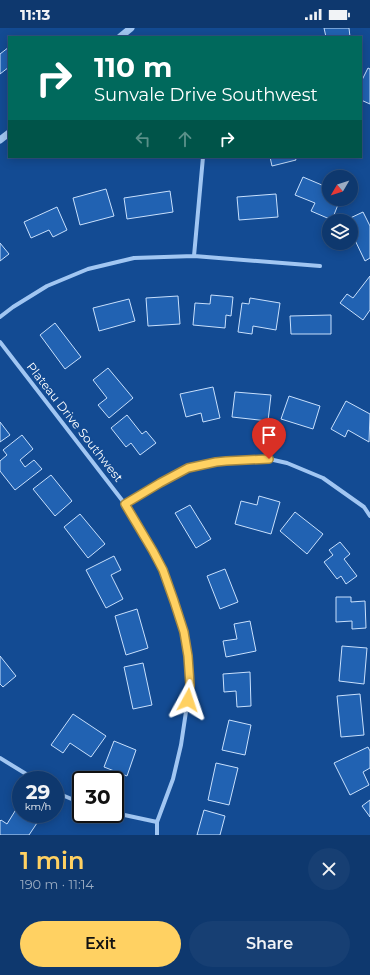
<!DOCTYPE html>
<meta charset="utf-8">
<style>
:root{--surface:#0e386e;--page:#173f73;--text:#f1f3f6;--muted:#9bacc2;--line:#2e5281;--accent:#ffd162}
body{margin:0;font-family:Montserrat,sans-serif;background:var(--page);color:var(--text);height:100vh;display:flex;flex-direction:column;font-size:15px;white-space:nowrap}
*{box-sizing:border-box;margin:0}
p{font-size:13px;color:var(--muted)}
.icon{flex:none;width:22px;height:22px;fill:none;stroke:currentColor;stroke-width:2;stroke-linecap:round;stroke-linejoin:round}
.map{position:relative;height:807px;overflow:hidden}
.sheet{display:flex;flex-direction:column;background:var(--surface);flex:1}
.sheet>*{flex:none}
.top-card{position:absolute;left:8px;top:8px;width:354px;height:122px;border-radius:0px;box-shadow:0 2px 10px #0003,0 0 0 1px var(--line);background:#00695c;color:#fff;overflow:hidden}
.needle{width:26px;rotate:231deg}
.controls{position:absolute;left:322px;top:142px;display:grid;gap:8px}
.controls a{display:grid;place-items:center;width:36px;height:36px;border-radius:50%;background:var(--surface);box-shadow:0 2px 10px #0003,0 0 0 1px var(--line);font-size:20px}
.speed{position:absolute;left:12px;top:743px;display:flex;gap:8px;font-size:20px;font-weight:700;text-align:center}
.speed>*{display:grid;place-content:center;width:52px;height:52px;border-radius:50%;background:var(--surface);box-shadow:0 2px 10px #0003,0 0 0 1px var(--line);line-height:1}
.speed small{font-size:10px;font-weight:400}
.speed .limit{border:2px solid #111;border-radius:6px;background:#fff;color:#111}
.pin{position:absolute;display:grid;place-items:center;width:34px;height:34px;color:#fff;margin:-41px -17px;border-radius:50% 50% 50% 0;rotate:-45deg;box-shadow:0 0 4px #0007}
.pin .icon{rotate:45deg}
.me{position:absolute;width:44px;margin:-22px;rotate:5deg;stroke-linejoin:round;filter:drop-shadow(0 0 3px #0008)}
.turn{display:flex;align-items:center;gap:14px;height:84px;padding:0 20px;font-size:18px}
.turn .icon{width:52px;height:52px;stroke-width:2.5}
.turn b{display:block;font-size:28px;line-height:34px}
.lanes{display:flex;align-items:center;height:38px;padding:0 20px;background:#0003;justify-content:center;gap:20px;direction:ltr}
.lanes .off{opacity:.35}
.round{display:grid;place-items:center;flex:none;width:42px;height:42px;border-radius:21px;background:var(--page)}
.head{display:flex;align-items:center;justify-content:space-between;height:68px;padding:0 20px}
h1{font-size:24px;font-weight:600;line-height:30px;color:var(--accent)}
.action{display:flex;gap:8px;margin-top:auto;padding:8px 20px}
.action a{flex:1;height:46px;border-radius:24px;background:var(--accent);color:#111;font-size:16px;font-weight:600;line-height:46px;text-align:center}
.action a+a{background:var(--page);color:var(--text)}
.status{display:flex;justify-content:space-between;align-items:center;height:28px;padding:0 20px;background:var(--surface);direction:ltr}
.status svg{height:11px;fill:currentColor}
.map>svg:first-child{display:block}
.building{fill:#2162b2;stroke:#c8e0fd}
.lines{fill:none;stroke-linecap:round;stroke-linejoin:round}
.minor{stroke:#a1c6f2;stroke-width:4}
.tertiary{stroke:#a1c6f2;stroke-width:7}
.route-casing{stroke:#a68840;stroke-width:10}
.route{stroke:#ffd162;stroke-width:7}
.labels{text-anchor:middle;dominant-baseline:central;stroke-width:4;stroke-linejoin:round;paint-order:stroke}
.street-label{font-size:12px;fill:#fff;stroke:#134b93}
</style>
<div class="status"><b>11:13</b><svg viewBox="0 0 49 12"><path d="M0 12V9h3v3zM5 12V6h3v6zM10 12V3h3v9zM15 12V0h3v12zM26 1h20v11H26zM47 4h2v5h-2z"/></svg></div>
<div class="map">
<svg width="370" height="807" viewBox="0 0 370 807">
<rect width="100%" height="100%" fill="#134b93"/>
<path class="building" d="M 324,0 L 349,0 L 350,9 L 326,9 Z
M 9,19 L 9,39 L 0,46 L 0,26 Z
M 368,40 L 370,41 L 370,76 L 361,72 L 362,66 L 361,65 L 361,54 Z
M 270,129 L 295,129 L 296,132 L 272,138 Z
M 303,149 L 329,160 L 329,171 L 339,174 L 332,192 L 311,183 L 315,175 L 295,167 Z
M 106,161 L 114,188 L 80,197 L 73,170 Z
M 170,163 L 173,184 L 127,191 L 124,170 Z
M 276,166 L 278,189 L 239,192 L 237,169 Z
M 57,179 L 67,202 L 53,209 L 49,202 L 31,210 L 24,194 Z
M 363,184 L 370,198 L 370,230 L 365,233 L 351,204 L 351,193 L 346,192 Z
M 0,215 L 9,226 L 0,233 Z
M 370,248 L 370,282 L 363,292 L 340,275 L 347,266 L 353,270 Z
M 211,267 L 233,269 L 231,288 L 226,287 L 225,300 L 193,297 L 195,275 L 210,276 Z
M 178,268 L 180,296 L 148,298 L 146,270 Z
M 250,270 L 280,275 L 276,302 L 253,298 L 252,306 L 238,304 L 242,275 L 249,276 Z
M 129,271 L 135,293 L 99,303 L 93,280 Z
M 331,287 L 331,306 L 291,306 L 290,288 Z
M 55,295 L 81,329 L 65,341 L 40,307 Z
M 108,340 L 133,370 L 109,390 L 98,377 L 107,370 L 93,352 Z
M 213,359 L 220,390 L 203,394 L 201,385 L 186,389 L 180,366 Z
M 235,364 L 271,367 L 268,393 L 232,389 Z
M 289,368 L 320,378 L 313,401 L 281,391 Z
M 346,373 L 370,386 L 369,414 L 348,402 L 345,409 L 331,401 Z
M 127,387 L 142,406 L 146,403 L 156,415 L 140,427 L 131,415 L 126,419 L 111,400 Z
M 0,394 L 10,407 L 0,414 Z
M 22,407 L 33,421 L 20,432 L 25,439 L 34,432 L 42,441 L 15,462 L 0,443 L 0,433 L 7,427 L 3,422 Z
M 51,447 L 72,473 L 55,488 L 33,461 Z
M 259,468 L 280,474 L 271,506 L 235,496 L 241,473 L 257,477 Z
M 190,477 L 211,511 L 196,520 L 175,485 Z
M 295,484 L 323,506 L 307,526 L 280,503 Z
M 80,486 L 105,516 L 88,530 L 64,499 Z
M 340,514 L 350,526 L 344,531 L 357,548 L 346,556 L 341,548 L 337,551 L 324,534 L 333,527 L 329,522 Z
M 114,528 L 121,542 L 111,547 L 123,571 L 106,580 L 86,542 Z
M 225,541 L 238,574 L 220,581 L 207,548 Z
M 336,569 L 351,569 L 351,574 L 365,573 L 366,600 L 352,601 L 352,593 L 336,594 Z
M 137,581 L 148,620 L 126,627 L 115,588 Z
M 250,593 L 256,623 L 226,629 L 223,613 L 237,611 L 234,596 Z
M 342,618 L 367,620 L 364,656 L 339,653 Z
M 0,628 L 16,648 L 3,659 L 0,656 Z
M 143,635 L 152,677 L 133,681 L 124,639 Z
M 250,644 L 251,678 L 237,679 L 236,663 L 224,664 L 223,646 Z
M 360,666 L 364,707 L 341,709 L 337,668 Z
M 73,686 L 106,708 L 91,729 L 70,715 L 63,725 L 51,717 Z
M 229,692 L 251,697 L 245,727 L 222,722 Z
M 114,713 L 136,722 L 127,748 L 104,739 Z
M 368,719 L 370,723 L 370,740 L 363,744 L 369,757 L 350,767 L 334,735 Z
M 216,735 L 238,740 L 229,777 L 208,772 Z
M 370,772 L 370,789 L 362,778 Z
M 20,775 L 21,776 L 21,786 L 37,786 L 41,789 L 29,807 L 0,807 L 0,793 L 1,792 L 7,796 Z
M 204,782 L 225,788 L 220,807 L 197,807 Z"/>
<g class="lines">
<path class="minor" d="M 194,228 L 203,129
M 0,289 L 13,279 L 47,258 L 88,241 L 134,230 L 194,228 L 320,238
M 0,314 L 125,476 L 153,523 L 163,542 L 174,573 L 184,603 L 188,628 L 190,657 L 181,717 L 173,751 L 157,794 L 157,807
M 125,476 L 160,455 L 188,440 L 216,434 L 235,432 L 269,431 L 287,435 L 323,450 L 364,479 L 370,488
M 0,730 L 36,752
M 55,764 L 81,775
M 115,785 L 157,794"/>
<path class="tertiary" d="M 120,9 L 131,0
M 0,112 L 9,105"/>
</g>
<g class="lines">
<g class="route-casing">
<path id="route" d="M 188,672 L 190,657 L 188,628 L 184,604 L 174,573 L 163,542 L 153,523 L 125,476 L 160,455 L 188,440 L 216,434 L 226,433 L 269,431"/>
</g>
<use href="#route" class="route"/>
</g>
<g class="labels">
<g class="street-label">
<text transform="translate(75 394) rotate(52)">Plateau Drive Southwest</text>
</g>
</g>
</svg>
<div class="controls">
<a><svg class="needle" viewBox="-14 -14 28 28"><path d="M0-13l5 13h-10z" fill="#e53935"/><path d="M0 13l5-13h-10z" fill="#9bacc2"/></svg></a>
<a><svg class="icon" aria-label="layers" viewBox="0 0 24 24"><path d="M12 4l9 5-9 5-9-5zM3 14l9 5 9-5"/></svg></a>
</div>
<div class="speed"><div>29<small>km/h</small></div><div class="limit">30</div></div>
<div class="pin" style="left:269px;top:431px;background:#d93025"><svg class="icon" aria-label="arrive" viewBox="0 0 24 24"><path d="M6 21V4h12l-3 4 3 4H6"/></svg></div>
<svg class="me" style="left:188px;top:672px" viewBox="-20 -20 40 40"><path d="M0-17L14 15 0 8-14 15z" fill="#ffd162" stroke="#fff" stroke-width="4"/></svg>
<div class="top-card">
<div class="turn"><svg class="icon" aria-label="right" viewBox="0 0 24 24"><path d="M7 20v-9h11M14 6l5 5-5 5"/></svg><div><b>110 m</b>Sunvale Drive Southwest</div></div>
<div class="lanes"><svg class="icon off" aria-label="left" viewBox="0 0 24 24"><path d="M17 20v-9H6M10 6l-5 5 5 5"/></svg><svg class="icon off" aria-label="ahead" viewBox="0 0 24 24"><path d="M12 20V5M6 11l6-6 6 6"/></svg><svg class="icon" aria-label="right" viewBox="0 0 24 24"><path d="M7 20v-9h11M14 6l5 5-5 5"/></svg></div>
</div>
</div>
<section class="sheet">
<div class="head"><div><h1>1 min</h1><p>190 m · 11:14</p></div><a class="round"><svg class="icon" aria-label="close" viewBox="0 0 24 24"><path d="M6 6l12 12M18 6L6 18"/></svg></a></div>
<div class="action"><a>Exit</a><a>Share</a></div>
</section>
